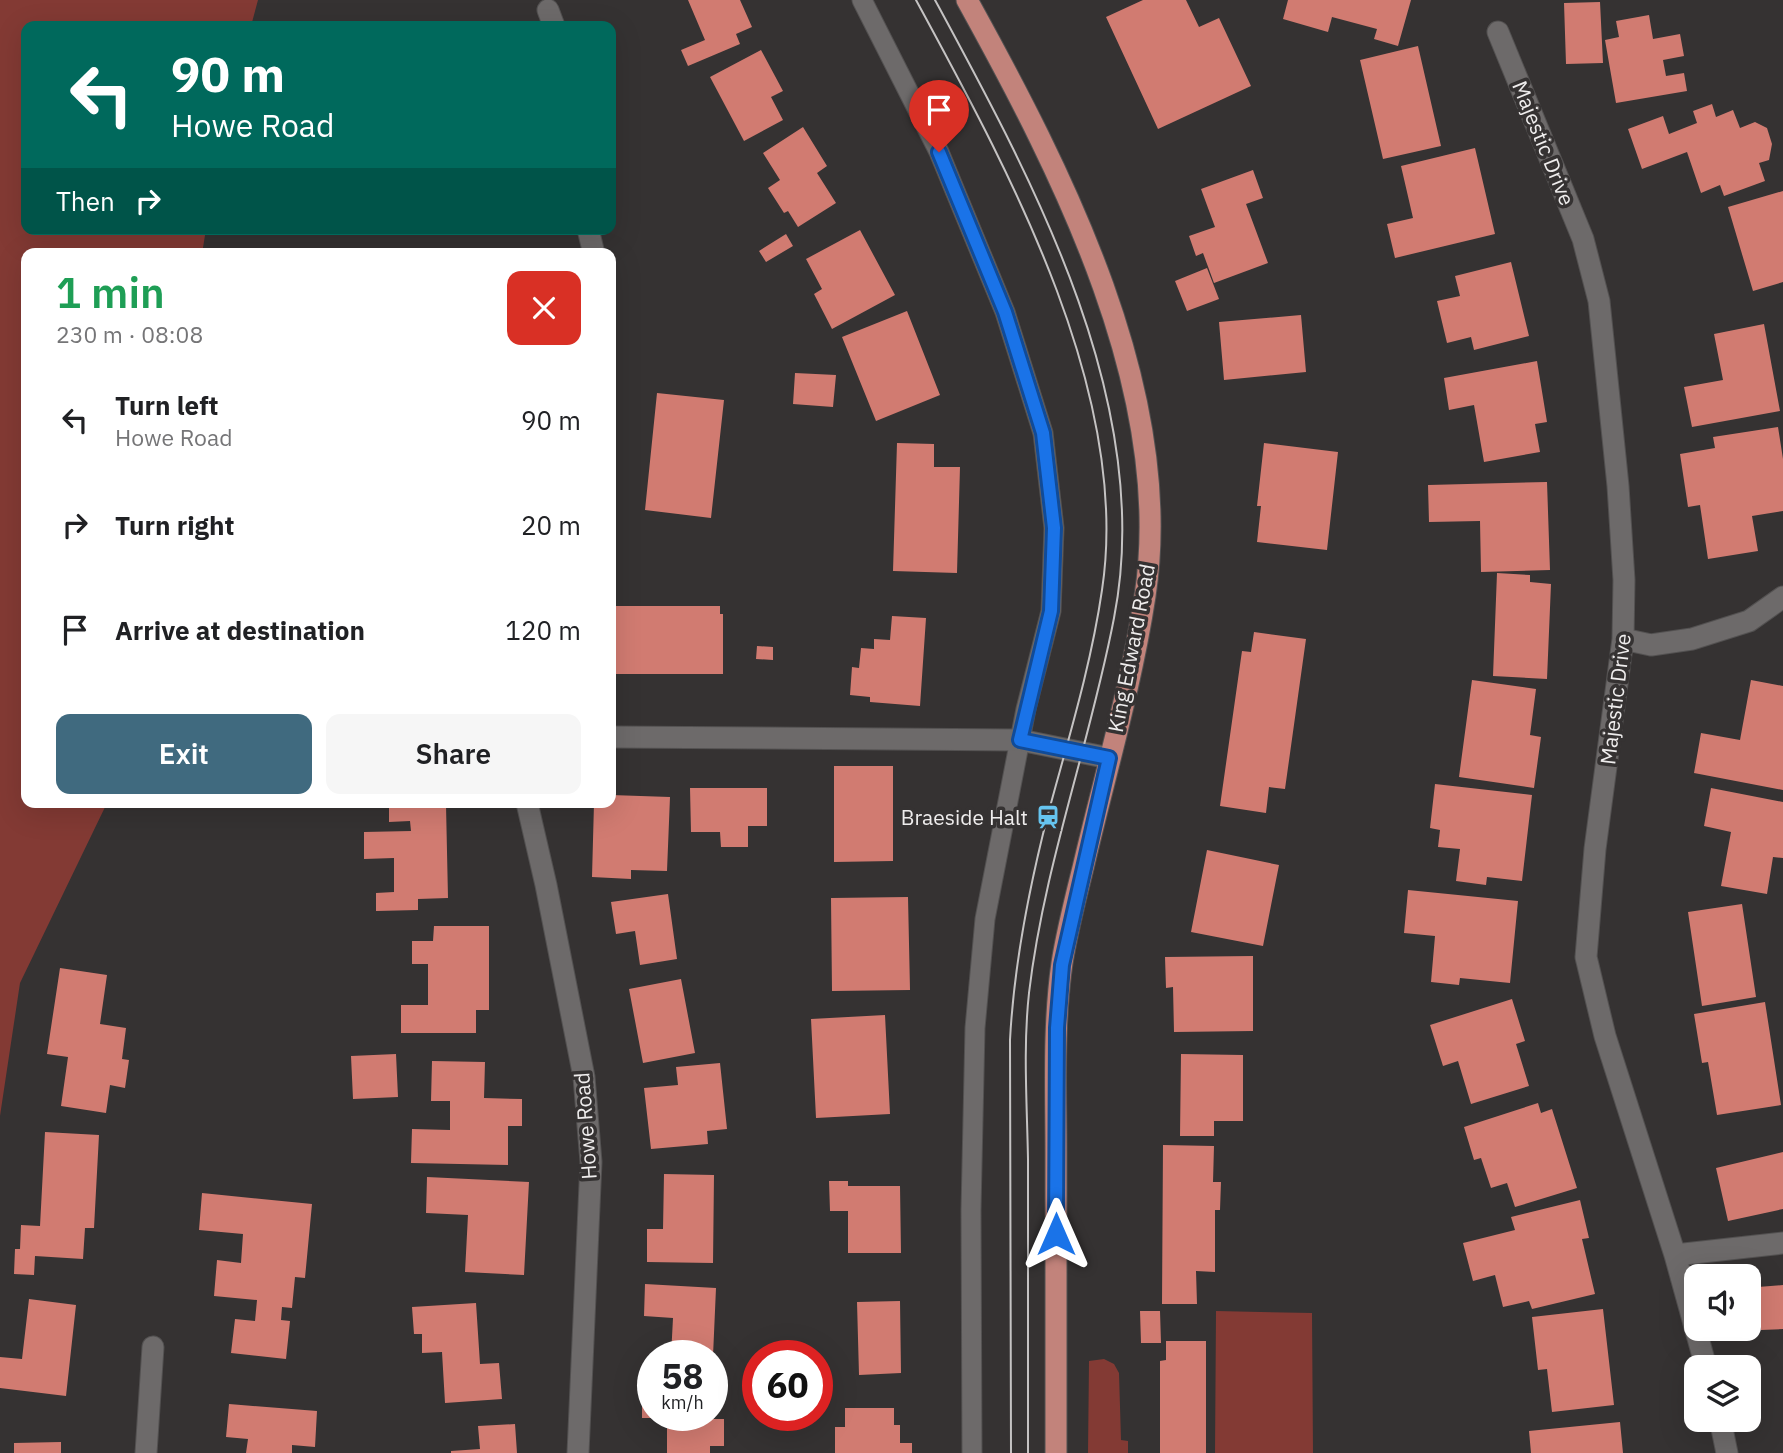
<!DOCTYPE html>
<meta charset="utf-8">
<style>
:root{--surface:#fff;--page:#f6f6f6;--text:#202124;--muted:#757577;--accent:#406a7f}
body{margin:0;font-family:"IBM Plex Sans",sans-serif;background:var(--page);color:var(--text);height:100vh;display:flex;flex-direction:column;font-size:26px;white-space:nowrap}
*{box-sizing:border-box;margin:0}
p{font-size:23px;color:var(--muted)}
.icon{flex:none;width:38px;height:38px;fill:none;stroke:currentColor;stroke-width:2;stroke-linecap:round;stroke-linejoin:round}
.map{position:relative;flex:1;overflow:hidden}
.panel{position:absolute;left:21px;top:248px;width:595px;height:560px;display:flex;flex-direction:column;background:var(--surface);border-radius:14px;box-shadow:0 7px 28px #0002}
.panel>*{flex:none}
.guide{position:absolute;left:21px;top:21px;width:595px;height:214px;border-radius:14px;box-shadow:0 7px 28px #0002;background:#00695c;color:#fff;overflow:hidden}
.controls{position:absolute;left:1684px;top:1264px;display:grid;gap:14px}
.controls a{display:grid;place-items:center;width:77px;height:77px;border-radius:14px;background:var(--surface);box-shadow:0 7px 28px #0002;font-size:35px}
.speed{position:absolute;left:637px;top:1340px;display:flex;gap:14px;font-size:35px;font-weight:700;text-align:center}
.speed>*{display:grid;place-content:center;width:91px;height:91px;border-radius:50%;background:var(--surface);box-shadow:0 7px 28px #0002;line-height:1}
.speed small{font-size:18px;font-weight:400}
.speed .limit{border:10px solid #d22;background:#fff;color:#111}
.pin{position:absolute;display:grid;place-items:center;width:60px;height:60px;color:#fff;margin:-72px -30px;border-radius:50% 50% 50% 0;rotate:-45deg;box-shadow:0 0 7px #0007}
.pin .icon{rotate:45deg}
.me{position:absolute;width:77px;margin:-38px;rotate:0deg;stroke-linejoin:round;filter:drop-shadow(0 0 5px #0008)}
.turn{display:flex;align-items:center;gap:24px;height:147px;padding:0 35px;font-size:32px}
.turn .icon{width:91px;height:91px;stroke-width:2.5}
.turn b{display:block;font-size:49px;line-height:60px}
.then{display:flex;align-items:center;height:66px;padding:0 35px;background:#0003;gap:14px;font-size:26px}
.round{display:grid;place-items:center;flex:none;width:74px;height:74px;border-radius:14px;background:var(--page)}
.summary{display:flex;align-items:center;justify-content:space-between;height:119px;padding:0 35px}
h1{font-size:42px;font-weight:600;line-height:52px;color:#1e9e55}
.primary-button{display:flex;gap:14px;margin-top:auto;padding:14px 35px}
.primary-button a{flex:1;height:80px;border-radius:14px;background:var(--accent);color:#fff;font-size:28px;font-weight:600;line-height:80px;text-align:center}
.primary-button a+a{background:var(--page);color:var(--text)}
ul{padding:0;list-style:none}
li{display:flex;align-items:center;gap:21px;height:105px;padding:0 35px}
li div{flex:1}
li b{display:block;font-size:26px}
li em{font-style:normal}
.map>svg:first-child{display:block}
.green{fill:#833a34}
.building{fill:#d17b71}
.lines{fill:none;stroke-linecap:round;stroke-linejoin:round}
.lane-casing{stroke:#535151;stroke-width:21}
.street-casing{stroke:#535151;stroke-width:23}
.primary-casing{stroke:#535151;stroke-width:23}
.lane{stroke:#6d6a6a;stroke-width:19}
.street{stroke:#6d6a6a;stroke-width:21}
.primary{stroke:#c2837b;stroke-width:21}
.tram{stroke:#c5c3c3;stroke-width:2}
.route-casing{stroke:#114b97;stroke-width:18}
.route{stroke:#1a73e8;stroke-width:12}
.labels{text-anchor:middle;dominant-baseline:central;stroke-width:7;stroke-linejoin:round;paint-order:stroke}
.street-label{font-size:21px;fill:#efeded;stroke:#353232}
.poi-label{font-size:21px;fill:#efeded;stroke:#353232;text-anchor:end}
</style>
<div class="map">
<svg width="1783" height="1453" viewBox="0 0 1783 1453">
<rect width="100%" height="100%" fill="#353232"/>
<path class="green" d="M 0,0 L 258,0 L 251,26 L 26,26 L 26,229 L 206,229 L 202,254 L 26,254 L 26,803 L 107,803 L 20,983 L 0,1116 Z
M 1216,1311 L 1312,1313 L 1313,1453 L 1215,1453 Z
M 1104,1359 L 1114,1364 L 1119,1373 L 1121,1440 L 1128,1441 L 1128,1453 L 1088,1453 L 1089,1361 Z"/>
<path class="building" d="M 688,0 L 740,0 L 752,27 L 736,34 L 740,44 L 688,66 L 681,50 L 705,40 Z
M 1143,0 L 1186,0 L 1199,27 L 1219,18 L 1251,86 L 1158,129 L 1106,17 Z
M 1288,0 L 1411,0 L 1398,46 L 1374,39 L 1377,29 L 1332,17 L 1328,32 L 1283,19 Z
M 1600,2 L 1603,63 L 1566,64 L 1564,3 Z
M 1649,15 L 1653,39 L 1680,34 L 1684,56 L 1663,60 L 1666,76 L 1684,73 L 1687,91 L 1616,103 L 1605,40 L 1619,37 L 1616,21 Z
M 1418,46 L 1441,146 L 1383,159 L 1360,60 Z
M 761,50 L 783,91 L 771,97 L 783,120 L 744,141 L 710,77 Z
M 1712,104 L 1716,117 L 1733,110 L 1740,128 L 1755,122 L 1767,128 L 1772,144 L 1769,160 L 1759,163 L 1765,181 L 1724,196 L 1720,185 L 1701,193 L 1687,152 L 1642,169 L 1628,129 L 1663,116 L 1669,134 L 1697,123 L 1693,111 Z
M 803,127 L 827,166 L 817,173 L 836,203 L 798,227 L 788,211 L 784,213 L 768,188 L 780,180 L 763,153 Z
M 1475,148 L 1495,234 L 1395,258 L 1387,224 L 1413,218 L 1401,166 Z
M 1253,170 L 1263,198 L 1246,204 L 1268,263 L 1214,283 L 1203,253 L 1196,256 L 1189,236 L 1215,227 L 1201,189 Z
M 1783,191 L 1783,282 L 1753,291 L 1728,207 Z
M 860,230 L 895,295 L 832,329 L 814,294 L 822,289 L 806,259 Z
M 786,234 L 793,246 L 766,262 L 759,251 Z
M 1511,262 L 1529,336 L 1474,350 L 1471,337 L 1447,343 L 1437,301 L 1460,296 L 1455,276 Z
M 1207,268 L 1219,299 L 1187,311 L 1175,281 Z
M 907,311 L 940,395 L 876,421 L 842,337 Z
M 1301,315 L 1306,372 L 1224,380 L 1219,322 Z
M 1764,324 L 1780,411 L 1692,427 L 1684,387 L 1723,380 L 1714,334 Z
M 1537,361 L 1547,422 L 1535,424 L 1540,452 L 1484,462 L 1474,405 L 1449,410 L 1444,378 Z
M 795,373 L 836,375 L 833,407 L 793,404 Z
M 657,393 L 724,400 L 711,518 L 645,510 Z
M 1778,427 L 1783,459 L 1783,511 L 1752,516 L 1758,551 L 1708,559 L 1700,505 L 1688,507 L 1680,454 L 1715,448 L 1713,437 Z
M 897,443 L 934,444 L 934,467 L 960,467 L 957,573 L 893,571 Z
M 1264,443 L 1338,452 L 1327,550 L 1257,542 L 1261,506 L 1257,506 Z
M 1547,482 L 1550,570 L 1481,572 L 1480,521 L 1429,522 L 1428,485 Z
M 1497,573 L 1530,575 L 1530,582 L 1551,584 L 1547,679 L 1493,676 Z
M 611,606 L 720,606 L 720,614 L 723,614 L 723,674 L 611,674 Z
M 892,616 L 926,618 L 920,706 L 870,702 L 870,697 L 850,695 L 852,667 L 859,668 L 861,648 L 874,649 L 874,639 L 890,640 Z
M 1254,632 L 1306,639 L 1285,789 L 1269,787 L 1266,813 L 1220,806 L 1242,651 L 1251,652 Z
M 757,646 L 773,647 L 773,660 L 756,659 Z
M 1472,680 L 1536,689 L 1530,735 L 1541,737 L 1534,788 L 1459,777 Z
M 1751,680 L 1783,686 L 1783,790 L 1694,773 L 1701,733 L 1740,740 Z
M 834,766 L 893,766 L 893,861 L 834,862 Z
M 1435,784 L 1532,795 L 1522,881 L 1487,877 L 1486,885 L 1456,881 L 1460,849 L 1438,847 L 1440,830 L 1430,828 Z
M 690,788 L 767,788 L 767,826 L 748,826 L 748,847 L 721,847 L 720,832 L 691,832 Z
M 1711,788 L 1783,802 L 1783,858 L 1773,857 L 1767,894 L 1721,886 L 1731,832 L 1704,826 Z
M 611,795 L 670,797 L 667,871 L 631,870 L 631,879 L 592,877 L 594,803 L 611,803 Z
M 389,805 L 446,805 L 448,898 L 418,899 L 418,910 L 376,911 L 376,893 L 394,892 L 394,858 L 364,859 L 364,832 L 411,831 L 410,821 L 389,822 Z
M 1207,850 L 1279,865 L 1263,946 L 1191,932 Z
M 1408,890 L 1518,901 L 1510,983 L 1460,978 L 1459,985 L 1431,982 L 1435,936 L 1404,933 Z
M 668,894 L 677,959 L 640,965 L 635,931 L 616,934 L 611,902 Z
M 908,897 L 910,990 L 832,991 L 831,898 Z
M 1742,904 L 1756,997 L 1702,1006 L 1688,912 Z
M 434,926 L 489,926 L 489,1010 L 476,1010 L 476,1033 L 401,1033 L 401,1005 L 428,1005 L 428,964 L 412,964 L 412,941 L 433,941 Z
M 1253,956 L 1253,1031 L 1174,1032 L 1173,987 L 1166,988 L 1165,957 Z
M 60,968 L 107,975 L 100,1024 L 126,1028 L 122,1059 L 129,1060 L 125,1088 L 110,1085 L 106,1113 L 61,1106 L 68,1057 L 47,1054 Z
M 681,979 L 695,1053 L 643,1063 L 629,989 Z
M 1512,999 L 1525,1041 L 1516,1044 L 1529,1086 L 1471,1104 L 1458,1061 L 1443,1066 L 1430,1025 Z
M 1765,1002 L 1781,1105 L 1717,1115 L 1708,1062 L 1702,1063 L 1694,1014 Z
M 885,1015 L 890,1114 L 816,1118 L 811,1019 Z
M 396,1054 L 398,1097 L 353,1099 L 351,1056 Z
M 1181,1054 L 1243,1055 L 1243,1121 L 1214,1121 L 1214,1136 L 1180,1136 Z
M 432,1061 L 485,1062 L 484,1098 L 522,1099 L 522,1126 L 508,1126 L 508,1165 L 411,1163 L 412,1129 L 450,1130 L 450,1101 L 431,1101 Z
M 720,1063 L 727,1129 L 707,1131 L 708,1144 L 651,1149 L 644,1088 L 678,1085 L 676,1067 Z
M 1538,1103 L 1541,1113 L 1552,1109 L 1577,1188 L 1515,1207 L 1507,1183 L 1491,1188 L 1481,1158 L 1474,1160 L 1464,1127 Z
M 45,1132 L 99,1135 L 94,1228 L 85,1228 L 83,1259 L 35,1256 L 34,1275 L 14,1274 L 15,1249 L 20,1249 L 21,1225 L 40,1226 Z
M 1163,1145 L 1214,1146 L 1213,1182 L 1221,1182 L 1220,1210 L 1215,1210 L 1215,1272 L 1196,1271 L 1197,1304 L 1162,1304 Z
M 1783,1152 L 1783,1209 L 1728,1221 L 1716,1168 Z
M 664,1174 L 714,1175 L 713,1263 L 647,1262 L 647,1229 L 663,1229 Z
M 427,1177 L 529,1182 L 524,1275 L 465,1272 L 468,1215 L 426,1213 Z
M 829,1181 L 848,1181 L 848,1186 L 900,1186 L 901,1253 L 848,1253 L 848,1211 L 830,1211 Z
M 202,1193 L 312,1204 L 305,1278 L 295,1277 L 292,1308 L 282,1307 L 281,1320 L 290,1321 L 286,1359 L 231,1353 L 235,1319 L 255,1321 L 257,1300 L 214,1296 L 217,1260 L 241,1263 L 243,1234 L 199,1230 Z
M 1580,1200 L 1589,1238 L 1582,1239 L 1595,1294 L 1532,1309 L 1529,1301 L 1503,1307 L 1495,1275 L 1473,1281 L 1463,1243 L 1515,1230 L 1511,1217 Z
M 645,1284 L 716,1288 L 713,1356 L 671,1356 L 673,1318 L 644,1316 Z
M 1783,1285 L 1783,1329 L 1761,1330 L 1758,1287 Z
M 29,1299 L 76,1305 L 66,1396 L 0,1388 L 0,1357 L 22,1359 Z
M 900,1301 L 901,1373 L 859,1375 L 857,1302 Z
M 476,1303 L 480,1364 L 499,1363 L 502,1399 L 445,1403 L 442,1352 L 422,1353 L 422,1334 L 414,1334 L 412,1307 Z
M 1603,1309 L 1614,1405 L 1552,1412 L 1547,1369 L 1538,1370 L 1532,1317 Z
M 1140,1311 L 1160,1311 L 1161,1343 L 1141,1343 Z
M 1166,1341 L 1206,1341 L 1206,1453 L 1160,1453 L 1160,1361 L 1166,1360 Z
M 642,1388 L 653,1388 L 653,1418 L 642,1418 Z
M 229,1404 L 317,1411 L 315,1447 L 292,1445 L 292,1453 L 246,1453 L 248,1439 L 226,1437 Z
M 845,1408 L 894,1408 L 894,1425 L 900,1425 L 900,1443 L 912,1443 L 912,1453 L 835,1453 L 835,1427 L 845,1427 Z
M 667,1416 L 709,1416 L 709,1419 L 724,1419 L 724,1446 L 710,1446 L 710,1453 L 667,1453 Z
M 1620,1422 L 1623,1453 L 1531,1453 L 1529,1431 Z
M 515,1424 L 517,1453 L 451,1453 L 451,1451 L 480,1449 L 478,1426 Z
M 61,1442 L 61,1453 L 14,1453 L 14,1443 Z"/>
<g class="lines">
<g class="lane-casing">
<path id="lane" d="M 862,0 L 939,152 L 1005,312 L 1043,433 L 1054,528 L 1051,611 L 1026,709 L 985,919 L 975,1028 L 971,1210 L 972,1453"/>
</g>
<g class="street-casing">
<path id="street" d="M 548,10 L 554,26
M 1498,32 L 1583,239 L 1599,301 L 1618,486 L 1624,580 L 1623,639 L 1595,849 L 1586,957 L 1605,1036 L 1675,1255 L 1706,1367
M 588,229 L 594,254
M 1623,639 L 1651,645 L 1692,639 L 1749,621 L 1783,597
M 611,737 L 1020,740 L 1109,758
M 527,803 L 546,885 L 584,1077 L 591,1162 L 578,1453
M 1675,1255 L 1783,1243
M 1720,1419 L 1727,1453
M 146,1453 L 153,1347"/>
</g>
<g class="primary-casing">
<path id="primary" d="M 967,0 C 1062,172 1176,393 1145,596 C 1131,688 1104,778 1083,868 C 1075,900 1067,931 1062,963 C 1053,1026 1056,1089 1056,1152 C 1056,1252 1056,1353 1056,1453"/>
</g>
<use href="#lane" class="lane"/>
<use href="#street" class="street"/>
<use href="#primary" class="primary"/>
<path class="tram" d="M 916,0 C 1007,168 1132,393 1102,590 C 1091,666 1068,740 1048,814 C 1029,888 1014,964 1010,1040 L 1011,1453
M 935,0 C 1033,181 1156,405 1114,618 C 1090,744 1044,865 1029,993 C 1023,1047 1027,1104 1028,1159 C 1028,1257 1028,1355 1028,1453"/>
</g>
<g class="lines">
<g class="route-casing">
<path id="route" d="M 939,152 L 1005,312 L 1043,433 L 1054,528 L 1051,611 L 1020,740 L 1109,758 L 1062,965 L 1057,1028 L 1056,1234"/>
</g>
<use href="#route" class="route"/>
</g>
<defs>
<g id="station-bare" transform="scale(1.89)"><path d="M-3-6H3Q5-6 5-4V2Q5 4 3 4L4.5 6H3L1.5 4h-3L-3 6H-4.5L-3 4Q-5 4-5 2V-4Q-5-6-3-6ZM-3.5-4v3h7v-3ZM-3.5 1v1.5H-2V1ZM2 1v1.5H3.5V1Z" fill="#66c4ef" stroke="#353232" stroke-width="2.5" paint-order="stroke"/></g>
</defs>
<g fill-rule="evenodd">
<use href="#station-bare" x="1048" y="817"/>
</g>
<g class="labels">
<g class="street-label">
<text transform="translate(1544 143) rotate(68)">Majestic Drive</text>
<text transform="translate(1131 648) rotate(-79)">King Edward Road</text>
<text transform="translate(1615 699) rotate(-83)">Majestic Drive</text>
<text transform="translate(585 1126) rotate(-94)">Howe Road</text>
</g>
<g class="poi-label">
<text x="1028" y="817">Braeside Halt</text>
</g>
</g>
</svg>
<div class="controls">
<a><svg class="icon" aria-label="sound" viewBox="0 0 24 24"><path d="M4 9h4l5-4v14l-5-4H4zM17 9q2 3 0 6"/></svg></a>
<a><svg class="icon" aria-label="layers" viewBox="0 0 24 24"><path d="M12 4l9 5-9 5-9-5zM3 14l9 5 9-5"/></svg></a>
</div>
<div class="speed"><div>58<small>km/h</small></div><div class="limit">60</div></div>
<div class="pin" style="left:939px;top:152px;background:#d93025"><svg class="icon" aria-label="arrive" viewBox="0 0 24 24"><path d="M6 21V4h12l-3 4 3 4H6"/></svg></div>
<svg class="me" style="left:1056px;top:1234px" viewBox="-20 -20 40 40"><path d="M0-17L14 15 0 8-14 15z" fill="#1a73e8" stroke="#fff" stroke-width="4"/></svg>
<div class="guide">
<div class="turn"><svg class="icon" aria-label="left" viewBox="0 0 24 24"><path d="M17 20v-9H6M10 6l-5 5 5 5"/></svg><div><b>90 m</b>Howe Road</div></div>
<div class="then">Then<svg class="icon" aria-label="right" viewBox="0 0 24 24"><path d="M7 20v-9h11M14 6l5 5-5 5"/></svg></div>
</div>
<section class="panel">
<div class="summary"><div><h1>1 min</h1><p>230 m · 08:08</p></div><a class="round" style="background:#d93025;color:#fff"><svg class="icon" aria-label="close" viewBox="0 0 24 24"><path d="M6 6l12 12M18 6L6 18"/></svg></a></div>
<ul>
<li><svg class="icon" aria-label="left" viewBox="0 0 24 24"><path d="M17 20v-9H6M10 6l-5 5 5 5"/></svg><div><b>Turn left</b><p>Howe Road</p></div><em>90 m</em></li>
<li><svg class="icon" aria-label="right" viewBox="0 0 24 24"><path d="M7 20v-9h11M14 6l5 5-5 5"/></svg><div><b>Turn right</b></div><em>20 m</em></li>
<li><svg class="icon" aria-label="arrive" viewBox="0 0 24 24"><path d="M6 21V4h12l-3 4 3 4H6"/></svg><div><b>Arrive at destination</b></div><em>120 m</em></li>
</ul>
<div class="primary-button"><a>Exit</a><a>Share</a></div>
</section>
</div>
